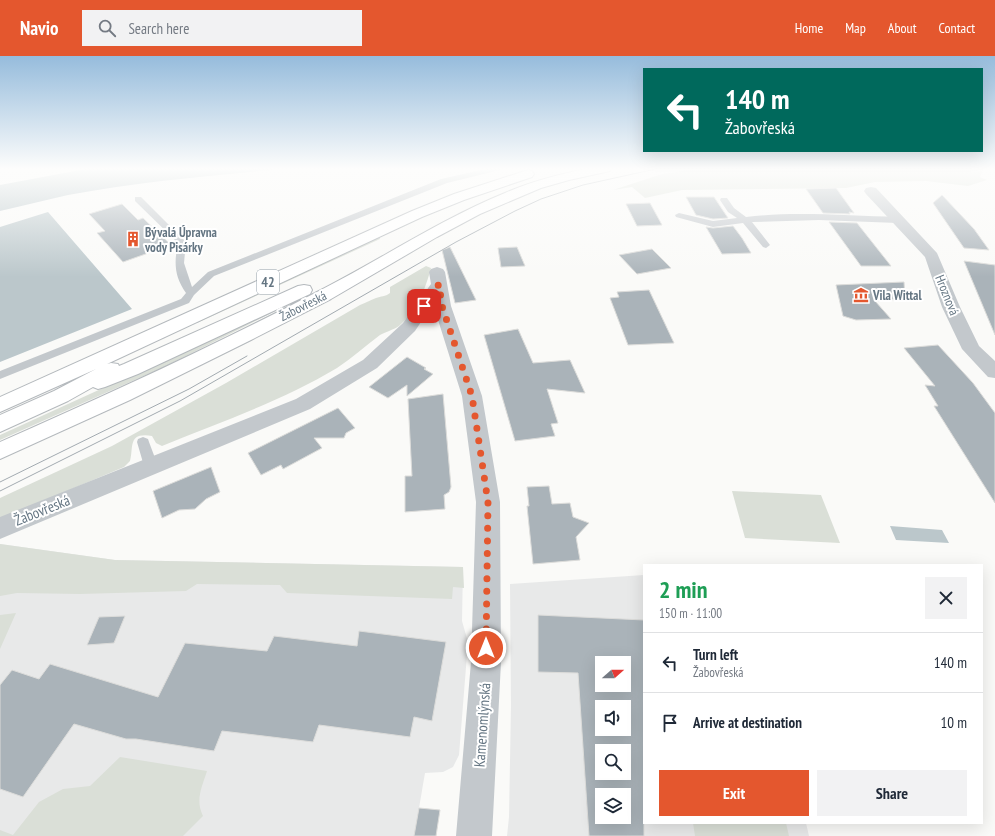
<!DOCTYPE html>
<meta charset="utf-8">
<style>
:root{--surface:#fff;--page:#f2f2f3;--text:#1f2937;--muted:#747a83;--line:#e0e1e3;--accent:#e4572e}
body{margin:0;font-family:"PT Sans Narrow",sans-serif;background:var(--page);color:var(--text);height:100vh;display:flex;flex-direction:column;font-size:15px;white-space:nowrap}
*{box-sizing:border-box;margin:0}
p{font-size:13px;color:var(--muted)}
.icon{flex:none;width:22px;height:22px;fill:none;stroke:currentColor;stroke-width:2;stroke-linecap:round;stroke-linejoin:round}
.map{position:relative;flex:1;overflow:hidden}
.details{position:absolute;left:643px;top:508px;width:340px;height:260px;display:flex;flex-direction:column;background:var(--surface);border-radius:0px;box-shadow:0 4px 16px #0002}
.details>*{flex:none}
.hud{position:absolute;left:643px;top:12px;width:340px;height:84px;border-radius:0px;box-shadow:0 4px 16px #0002;background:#00695c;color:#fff;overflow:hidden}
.needle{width:26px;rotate:69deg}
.buttons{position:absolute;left:595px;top:600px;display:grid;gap:8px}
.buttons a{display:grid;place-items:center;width:36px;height:36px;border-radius:0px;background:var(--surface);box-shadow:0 4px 16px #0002;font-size:20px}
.pin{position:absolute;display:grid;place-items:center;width:34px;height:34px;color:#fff;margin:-17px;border-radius:8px;box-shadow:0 2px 6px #0006}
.me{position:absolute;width:44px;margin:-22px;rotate:0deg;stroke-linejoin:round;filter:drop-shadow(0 0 3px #0008)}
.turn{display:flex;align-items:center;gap:14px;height:84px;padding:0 16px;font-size:18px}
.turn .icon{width:52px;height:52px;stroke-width:2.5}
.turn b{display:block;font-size:28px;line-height:34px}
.round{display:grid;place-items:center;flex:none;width:42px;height:42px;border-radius:0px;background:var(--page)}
.summary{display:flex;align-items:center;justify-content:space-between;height:68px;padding:0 16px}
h1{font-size:24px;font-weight:800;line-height:30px;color:#1e9e55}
.primary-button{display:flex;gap:8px;margin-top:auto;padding:8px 16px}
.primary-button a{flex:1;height:46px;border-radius:0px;background:var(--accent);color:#fff;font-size:16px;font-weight:800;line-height:46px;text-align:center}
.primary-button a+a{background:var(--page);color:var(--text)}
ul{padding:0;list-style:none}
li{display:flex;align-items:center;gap:12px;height:60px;padding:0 16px;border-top:1px solid var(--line)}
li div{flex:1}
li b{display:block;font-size:15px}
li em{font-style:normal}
header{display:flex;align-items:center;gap:24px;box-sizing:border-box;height:56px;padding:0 20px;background:var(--accent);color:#fff}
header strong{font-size:19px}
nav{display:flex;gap:22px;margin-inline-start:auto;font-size:14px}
.search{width:280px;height:36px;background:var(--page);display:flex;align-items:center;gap:10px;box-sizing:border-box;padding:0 14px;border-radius:0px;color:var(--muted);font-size:15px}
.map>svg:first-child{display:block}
.built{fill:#e8e9e9;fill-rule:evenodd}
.green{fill:#dadfd7}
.water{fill:#bbc7cb}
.building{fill:#aab3b9;stroke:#dcdcda;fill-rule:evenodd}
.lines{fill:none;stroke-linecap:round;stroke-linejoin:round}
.trunk-casing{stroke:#b4b9bd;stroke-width:2}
.service{fill:#c3c8cc;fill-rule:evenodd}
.minor{fill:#c3c8cc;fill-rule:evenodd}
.trunk{fill:#fff;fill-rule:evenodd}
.tram{stroke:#a2aab0;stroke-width:1}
.route{stroke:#e4572e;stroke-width:7;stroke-dasharray:0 12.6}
.labels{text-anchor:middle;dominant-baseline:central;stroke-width:4;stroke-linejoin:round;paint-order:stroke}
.far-poi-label{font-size:13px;font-weight:bold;fill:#657683;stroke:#fff;text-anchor:start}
.far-street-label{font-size:13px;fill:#657683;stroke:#fff}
.shield{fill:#fff;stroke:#939fa8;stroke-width:1}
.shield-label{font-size:14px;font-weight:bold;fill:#657683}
.street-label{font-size:15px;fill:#657683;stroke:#fff}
</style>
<header>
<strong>Navio</strong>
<div class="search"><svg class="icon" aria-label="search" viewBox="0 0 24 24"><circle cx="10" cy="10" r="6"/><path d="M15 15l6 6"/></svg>Search here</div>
<nav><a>Home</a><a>Map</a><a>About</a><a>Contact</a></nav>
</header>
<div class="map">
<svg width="995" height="780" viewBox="0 0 995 780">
<rect width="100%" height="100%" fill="#fafaf8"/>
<path class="built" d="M 0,488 L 115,504 L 463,511 L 462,565 L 468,586 L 459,699 L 453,711 L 443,716 L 425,717 L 419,752 L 440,754 L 436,780 L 0,780 Z
M 644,519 L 644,767 L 806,767 L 809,780 L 507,780 L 509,761 L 511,650 L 510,528 ZM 602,607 L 624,607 L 624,629 L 602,629 ZM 602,651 L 624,651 L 624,673 L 602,673 ZM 602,695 L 624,695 L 624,717 L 602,717 ZM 602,739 L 624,739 L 624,761 L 602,761 Z"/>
<path class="green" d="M 702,112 L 984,112 L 980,121 L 987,124 L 968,130 L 926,125 L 875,126 L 846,132 L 682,134 L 645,142 L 632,131 L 613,134 L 662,118 Z
M 378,181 L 380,182 L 380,183 L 197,267 L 195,266 Z
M 426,210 L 431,212 C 425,234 417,255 399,270 C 393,274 385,276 380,279 C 365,290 352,302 337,312 C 282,345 221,366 162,390 L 156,387 L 152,380 C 127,376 134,392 130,405 L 124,411 L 0,463 L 0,442 L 112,390 L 226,327 L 360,249 C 366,247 370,244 376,242 C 381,240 385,241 390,237 L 390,231 Z
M 305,240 L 166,310 L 0,384 L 0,379 Z
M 732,435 L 821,439 L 840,487 L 745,482 Z
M 0,488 L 115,504 L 463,511 L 464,532 L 453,531 L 452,543 L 287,537 L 280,529 L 197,528 L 186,535 L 80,538 L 17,537 L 0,540 Z
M 16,557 L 0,593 L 0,559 Z
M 120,701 L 207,715 C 202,731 195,744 203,760 L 183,780 L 0,780 L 0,774 L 13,779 L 39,746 L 63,733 L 90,730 Z
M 693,767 L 786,767 L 789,780 L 695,780 Z"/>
<path class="water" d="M 91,112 L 293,112 C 218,119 142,125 68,139 C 45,144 23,150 0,155 L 0,129 Z
M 48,156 L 132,253 L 0,306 L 0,171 Z
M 890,470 L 942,474 L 949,487 L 896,484 Z"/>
<path class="building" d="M 836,132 L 854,157 L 849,156 L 850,158 L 823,157 L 806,133 Z
M 942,139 L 974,173 L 989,194 L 964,192 L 933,147 Z
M 686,141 L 714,141 L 728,162 L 713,163 L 696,159 Z
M 650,147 L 662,169 L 637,170 L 626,148 Z
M 122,148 L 138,164 L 143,162 L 171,189 L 123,206 L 97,177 L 105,175 L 89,158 Z
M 829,166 L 857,167 L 891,210 L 861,210 Z
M 733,170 L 742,182 L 751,197 L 722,198 L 706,171 L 713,172 Z
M 450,191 L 476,244 L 455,247 L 442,194 Z
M 517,191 L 525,210 L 501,211 L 498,192 Z
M 652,193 L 671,212 L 637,218 L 619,199 Z
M 964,205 L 995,209 L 995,279 Z
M 904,226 L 905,243 L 875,245 L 891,263 L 856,264 L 843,260 L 836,229 Z
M 649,234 L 674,287 L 628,289 L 610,242 L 619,241 L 617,236 Z
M 518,273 L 533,307 L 570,304 L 585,337 L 547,333 L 558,367 L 551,368 L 555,380 L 515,385 L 484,279 Z
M 938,289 L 973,327 L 995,357 L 995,447 L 934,350 L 938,350 L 925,329 L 935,330 L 904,292 Z
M 407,301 L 426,312 L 424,313 L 433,318 L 407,340 L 407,329 L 388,342 L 369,331 Z
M 443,338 L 451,431 L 449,436 L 444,439 L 445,453 L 405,456 L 405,420 L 412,420 L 408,343 Z
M 338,352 L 355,372 L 346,377 L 344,382 L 314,382 L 322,392 L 283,413 L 281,409 L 261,419 L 248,397 Z
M 211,411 L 220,436 L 206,443 L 195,453 L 179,454 L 162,462 L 153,435 Z
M 549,430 L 552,448 L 570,447 L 573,461 L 589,467 L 576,481 L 580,504 L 533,508 L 527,450 L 529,450 L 527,431 Z
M 538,559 L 644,564 L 644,780 L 589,780 L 578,617 L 538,616 ZM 602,607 L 624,607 L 624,629 L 602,629 ZM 602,651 L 624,651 L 624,673 L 602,673 ZM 602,695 L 624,695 L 624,717 L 602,717 ZM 602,739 L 624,739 L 624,761 L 602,761 Z
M 125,560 L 114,587 L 87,589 L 99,561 Z
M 359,575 L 446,586 L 432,665 L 414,661 L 410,681 L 319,669 L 313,686 L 222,675 L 214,695 L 136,683 L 126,683 L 74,668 L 23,741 L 0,733 L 0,629 L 12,614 L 39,623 L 50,608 L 158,641 L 185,587 L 267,595 L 274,580 L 357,590 Z
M 419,752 L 440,754 L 436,780 L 414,780 Z"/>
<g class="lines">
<g class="trunk-casing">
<path id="trunk" d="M 590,112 L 612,112 L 610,115 L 569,124 L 541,132 L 480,158 L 437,181 L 331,243 L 251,284 L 130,344 L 0,403 L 0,386 C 107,339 213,290 317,236 C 380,204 439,164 505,137 C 532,125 561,118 590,112 Z
M 528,114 L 532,115 L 534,118 L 532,121 L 464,144 L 422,161 L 107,308 L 111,307 L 118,308 L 119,310 L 124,308 L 298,230 L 304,229 L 310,230 L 312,234 L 310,238 L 138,318 L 105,331 L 98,333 L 93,331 L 68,345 L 0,376 L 0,359 L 54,335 L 96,313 L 0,356 L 0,341 L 412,155 L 454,138 Z"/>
</g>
<path class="service" d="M 490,112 L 501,112 L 500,114 L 447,127 L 214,220 L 194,239 L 189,247 L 0,323 L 0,315 L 181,243 L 186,237 C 174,220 174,206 178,187 L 135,145 L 135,141 L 141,141 L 186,186 L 184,207 L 192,231 L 208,216 L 441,123 Z
M 721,142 L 727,142 L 734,152 L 746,161 C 794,155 850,160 898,161 L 902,164 L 898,167 L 819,164 L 752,166 L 770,189 L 766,192 L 763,191 L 743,167 L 713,171 L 676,161 L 675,159 L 679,157 L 713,165 L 737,162 L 728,156 L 720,144 Z
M 143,381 L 148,383 L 149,386 L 158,410 L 156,414 L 151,415 L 146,414 L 144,410 L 137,386 L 138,383 Z"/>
<path class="minor" d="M 871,131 L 876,132 L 937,197 L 960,251 L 979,290 L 995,305 L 995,322 L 988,321 L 962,293 L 942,251 L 925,201 L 866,138 L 864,135 L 866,132 Z
M 437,211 L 443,213 L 445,216 L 451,250 L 482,340 L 500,446 L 501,606 L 492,780 L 456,780 L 471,606 L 476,446 L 462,340 L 433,248 L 415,275 L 377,312 L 310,353 L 0,483 L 0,461 L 296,343 L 363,304 L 403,267 L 431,228 L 429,216 L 431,213 Z"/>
<use href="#trunk" class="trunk"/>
<path class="tram" d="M 0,426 L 189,333 L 247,300
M 0,435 L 180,345 L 456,186 L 515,155 L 541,143 L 583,129 L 660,112"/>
</g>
<linearGradient id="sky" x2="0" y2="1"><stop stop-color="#96bcdc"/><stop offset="0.51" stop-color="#fdfdfc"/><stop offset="1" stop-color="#fdfdfc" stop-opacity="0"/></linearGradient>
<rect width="995" height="221" fill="url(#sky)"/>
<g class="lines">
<path class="route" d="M 424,250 L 439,228 L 442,250 L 472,340 L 488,446 L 486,592"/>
</g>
<defs>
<g id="building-bare" transform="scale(1.2)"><path d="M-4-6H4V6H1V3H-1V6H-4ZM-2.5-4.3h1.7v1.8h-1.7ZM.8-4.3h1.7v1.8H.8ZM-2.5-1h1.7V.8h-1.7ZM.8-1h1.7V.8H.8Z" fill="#e4572e" stroke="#fff" stroke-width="2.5" paint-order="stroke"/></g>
<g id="museum-bare" transform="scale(1.2)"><path d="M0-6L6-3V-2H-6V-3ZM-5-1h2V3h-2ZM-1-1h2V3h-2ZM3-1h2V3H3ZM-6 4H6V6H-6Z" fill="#e4572e" stroke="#fff" stroke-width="2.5" paint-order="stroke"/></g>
</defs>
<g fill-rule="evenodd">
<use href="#building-bare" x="133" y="183"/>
<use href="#museum-bare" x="861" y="239"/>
</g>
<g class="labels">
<g class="far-poi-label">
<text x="145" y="176">Bývalá Úpravna<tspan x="145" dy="15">vody Pisárky</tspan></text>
<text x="873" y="239">Vila Wittal</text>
</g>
<g class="far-street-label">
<text transform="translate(947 239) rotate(68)">Hroznová</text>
<text transform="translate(303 250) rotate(-27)">Žabovřeská</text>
</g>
<rect class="shield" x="257" y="214" width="22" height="24" rx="3"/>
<g class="shield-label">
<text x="268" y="226">42</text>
</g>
<g class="street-label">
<text transform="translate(42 454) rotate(-22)">Žabovřeská</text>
<text transform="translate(482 669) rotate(-86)">Kamenomlýnská</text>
</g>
</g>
</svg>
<div class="buttons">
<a><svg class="needle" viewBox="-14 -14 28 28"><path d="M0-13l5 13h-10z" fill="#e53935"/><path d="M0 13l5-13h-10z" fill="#747a83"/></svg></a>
<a><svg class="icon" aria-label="sound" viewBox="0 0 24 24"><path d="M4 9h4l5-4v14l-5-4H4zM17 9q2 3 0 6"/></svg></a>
<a><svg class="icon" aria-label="search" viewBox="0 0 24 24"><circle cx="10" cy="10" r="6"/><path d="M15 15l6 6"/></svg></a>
<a><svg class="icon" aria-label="layers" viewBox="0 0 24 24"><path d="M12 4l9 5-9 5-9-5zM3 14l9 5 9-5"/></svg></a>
</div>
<div class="pin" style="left:424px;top:250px;background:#d93025"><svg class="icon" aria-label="arrive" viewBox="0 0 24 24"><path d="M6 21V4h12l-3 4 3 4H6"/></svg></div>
<svg class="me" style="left:486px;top:592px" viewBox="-20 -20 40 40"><circle r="17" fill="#e4572e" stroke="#fff" stroke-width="3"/><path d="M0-11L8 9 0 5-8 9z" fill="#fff"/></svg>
<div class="hud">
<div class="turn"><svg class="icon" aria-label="left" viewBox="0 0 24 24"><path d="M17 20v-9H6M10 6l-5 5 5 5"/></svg><div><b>140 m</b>Žabovřeská</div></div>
</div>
<section class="details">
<div class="summary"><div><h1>2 min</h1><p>150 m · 11:00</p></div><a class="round"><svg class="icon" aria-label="close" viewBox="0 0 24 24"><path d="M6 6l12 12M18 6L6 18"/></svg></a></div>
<ul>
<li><svg class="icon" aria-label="left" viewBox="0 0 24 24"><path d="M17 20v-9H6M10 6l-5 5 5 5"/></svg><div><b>Turn left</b><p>Žabovřeská</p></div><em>140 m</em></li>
<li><svg class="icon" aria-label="arrive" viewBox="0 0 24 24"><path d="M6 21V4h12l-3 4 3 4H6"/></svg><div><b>Arrive at destination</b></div><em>10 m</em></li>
</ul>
<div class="primary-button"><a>Exit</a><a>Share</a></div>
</section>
</div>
